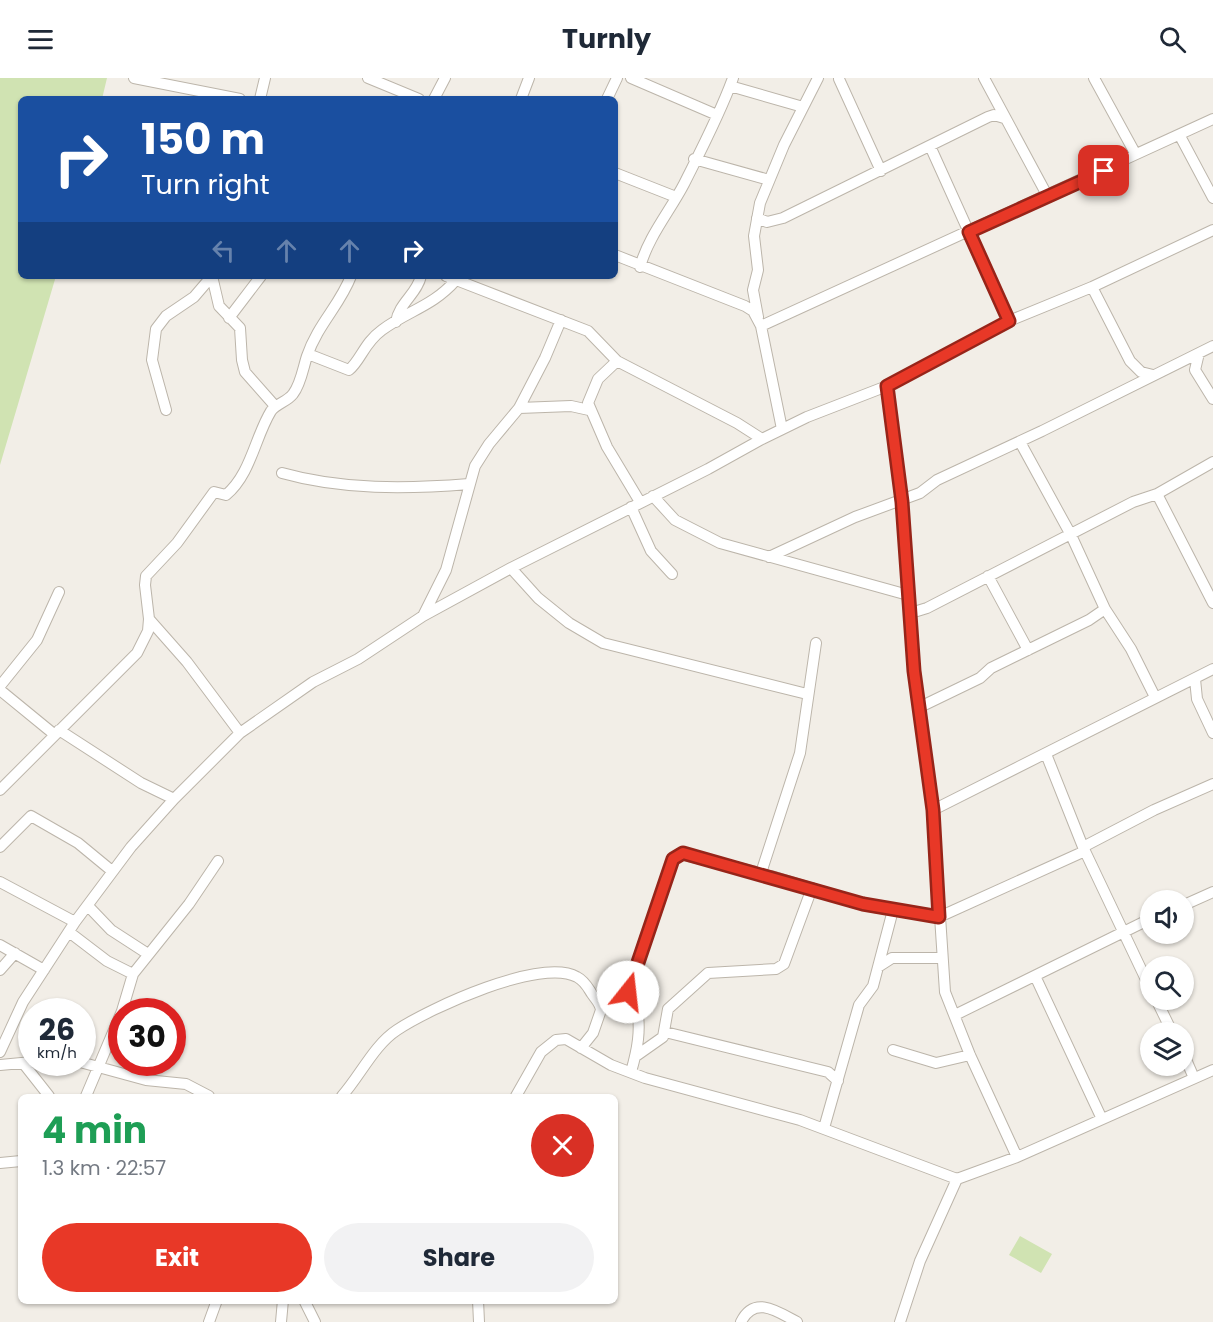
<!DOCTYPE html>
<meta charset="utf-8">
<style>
:root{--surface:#fff;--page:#f2f2f3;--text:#1f2937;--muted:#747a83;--accent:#e83827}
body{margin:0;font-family:Poppins,sans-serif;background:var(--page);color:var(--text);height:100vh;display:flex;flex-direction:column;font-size:22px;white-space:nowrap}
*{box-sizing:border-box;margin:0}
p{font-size:20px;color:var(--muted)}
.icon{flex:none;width:33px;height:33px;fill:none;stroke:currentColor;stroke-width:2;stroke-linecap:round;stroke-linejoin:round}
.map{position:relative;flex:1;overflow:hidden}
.details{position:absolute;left:18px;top:1016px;width:600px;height:210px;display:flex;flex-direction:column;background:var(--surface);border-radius:9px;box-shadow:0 2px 4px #0004}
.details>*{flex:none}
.hud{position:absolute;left:18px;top:18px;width:600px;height:183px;border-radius:9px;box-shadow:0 2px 4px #0004;background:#1a4fa0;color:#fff;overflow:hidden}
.tools{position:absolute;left:1140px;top:812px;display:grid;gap:12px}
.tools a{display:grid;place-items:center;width:54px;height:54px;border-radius:50%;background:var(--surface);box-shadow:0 2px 4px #0004;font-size:30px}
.speed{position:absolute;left:18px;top:920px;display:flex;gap:12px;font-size:30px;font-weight:700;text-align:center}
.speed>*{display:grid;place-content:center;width:78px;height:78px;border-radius:50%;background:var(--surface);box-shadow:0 2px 4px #0004;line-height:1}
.speed small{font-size:15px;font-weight:400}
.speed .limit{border:9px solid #d22;background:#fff;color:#111}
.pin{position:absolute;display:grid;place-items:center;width:51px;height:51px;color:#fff;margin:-26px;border-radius:12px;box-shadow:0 3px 9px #0006}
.me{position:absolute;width:66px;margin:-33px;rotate:16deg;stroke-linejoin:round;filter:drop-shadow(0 0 4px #0008)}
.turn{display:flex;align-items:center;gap:21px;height:126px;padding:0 24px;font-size:27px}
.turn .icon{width:78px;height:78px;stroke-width:2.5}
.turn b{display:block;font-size:42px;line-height:51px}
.lanes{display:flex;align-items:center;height:57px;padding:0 24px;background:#0003;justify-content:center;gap:30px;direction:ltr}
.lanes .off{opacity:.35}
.round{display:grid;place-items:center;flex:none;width:63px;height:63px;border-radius:32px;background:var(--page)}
.overview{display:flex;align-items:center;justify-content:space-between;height:102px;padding:0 24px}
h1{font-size:36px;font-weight:700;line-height:45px;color:#1e9e55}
.button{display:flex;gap:12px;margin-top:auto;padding:12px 24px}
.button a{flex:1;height:69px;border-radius:36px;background:var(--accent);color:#fff;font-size:24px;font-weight:700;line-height:69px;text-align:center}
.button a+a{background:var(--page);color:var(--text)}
header{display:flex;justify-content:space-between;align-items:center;height:78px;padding:0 24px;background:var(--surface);font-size:27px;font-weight:700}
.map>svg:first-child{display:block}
.green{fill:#d0e3b2}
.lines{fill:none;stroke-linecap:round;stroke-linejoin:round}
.minor-casing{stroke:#bcb5aa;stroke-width:12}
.minor{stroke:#fff;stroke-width:10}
.route-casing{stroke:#972419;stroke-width:15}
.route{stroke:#e83827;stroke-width:10}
</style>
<header><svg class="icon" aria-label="menu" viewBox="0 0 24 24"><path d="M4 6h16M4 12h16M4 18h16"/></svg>Turnly<svg class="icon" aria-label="search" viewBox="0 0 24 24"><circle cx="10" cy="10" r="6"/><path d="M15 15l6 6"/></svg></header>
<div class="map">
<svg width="1213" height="1244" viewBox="0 0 1213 1244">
<rect width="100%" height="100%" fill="#f2eee7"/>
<path class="green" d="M 0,0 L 107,0 L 102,21 L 21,21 L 21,198 L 56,198 L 0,387 Z
M 1020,1158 L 1052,1176 L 1041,1195 L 1009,1177 Z"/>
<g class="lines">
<g class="minor-casing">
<path id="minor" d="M 134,0 L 240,21
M 368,0 L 419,21
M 631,0 L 717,37
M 984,0 L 1047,117
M 1094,0 L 1135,75
M 839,1 L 881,93
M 730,8 L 803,29
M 260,21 L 265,0
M 434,21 L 445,0
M 521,21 L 529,0
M 607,21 L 617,0
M 1180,58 L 1213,120
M 930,68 L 1009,243
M 694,81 L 769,102
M 615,95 L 676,119
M 757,140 L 767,144 L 783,140 L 988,39 L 994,37 L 1004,40
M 615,177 L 745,228 L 753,233 L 761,248 L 782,351
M 640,189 C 648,159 670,133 684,106 C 701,72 720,36 733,0
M 212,198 L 219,228 L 240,250 L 242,282 L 245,294 L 275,328
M 446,198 L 588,253 L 617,283 L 737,345 L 762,361
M 1092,209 L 1130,283 L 1141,294 L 1153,297
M 758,239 L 753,212 L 758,192 L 754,158 L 760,125 L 784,67 L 818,0
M 229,240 L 261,198
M 396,244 C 399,225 417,216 421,198
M 761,248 L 1213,41
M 1199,275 L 1195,292 L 1213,321
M 308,276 L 349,292 C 361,282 364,265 382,252 C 409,232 432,229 456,202
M 617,283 L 598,301 L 588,325 L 607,369 L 640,424
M 887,308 L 902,424 L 914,593 L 933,732 L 945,914 L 970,977 L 1017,1079
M 519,330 L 571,328 L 589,332
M 166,332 L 152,282 L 156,251 L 166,238 L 194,219 L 212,198
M 1020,364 L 1071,457 L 1105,531 L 1131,571 L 1155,619
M 282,395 C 342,412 407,411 469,406
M 1157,416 L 1213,525
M 653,418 L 675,442 L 720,465 L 908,517
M 631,429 L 651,473 L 672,496
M 769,479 L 855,439 L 920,415 L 937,402 L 1042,353 L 1213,268
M 511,490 L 538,520 L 569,545 L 603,565 L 807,616
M 988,498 L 1028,572
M 910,532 L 914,534 L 927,530 L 1133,424 L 1157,416 L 1213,384
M 423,538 L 446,492 L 475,388 L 489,366 L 519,330 L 545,280 L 561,242
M 149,541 L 187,584 L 240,655
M 1195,601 L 1197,621 L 1213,655
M 0,608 L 37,562 L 59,514
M 0,612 L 55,657
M 920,629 L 980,600 L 991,590 L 1089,542 L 1105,531
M 59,652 L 141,705 L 174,721
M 1046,676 L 1083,769 L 1150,910
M 0,712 L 137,575 L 148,553 L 149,541 L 145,507 L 146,498 L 177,465 L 214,414 L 226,417 C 251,396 255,359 271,333 C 277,325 287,324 293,316 C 301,306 303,290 307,278 C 318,246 340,227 351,198
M 933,732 L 1213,591
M 0,769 L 31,738 L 78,765 L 112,793
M 1083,769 L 1154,732 L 1213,706
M 761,795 L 800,675 L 816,565
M 0,804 L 75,844
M 1184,827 L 1213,814
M 88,828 L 111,852 L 148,876
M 69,854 L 107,883 L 133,896
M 0,867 L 44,892
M 878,889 L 893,832
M 0,892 L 15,875
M 1036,900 L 1101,1039
M 1156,921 L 1172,954
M 122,933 L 133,896 L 189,826 L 218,783
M 955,937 L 1150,841
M 665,954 L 828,994 L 838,1003
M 893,972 L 936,985 L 970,977
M 0,974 L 23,924 L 75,844 L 131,769 L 174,721 L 240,655 L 313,604 L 358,581 L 423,538 L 511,490 L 708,391 L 762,361 L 807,339 L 887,308 L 1009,243 L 1092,209 L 1213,152
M 1184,977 L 1194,1000
M 636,978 L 663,959 L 668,931 L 708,895 L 776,891 L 784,886 L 812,810
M 80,984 L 146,1002 L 186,1006 L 209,1018
M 23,985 L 49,1018
M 0,987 L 32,984
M 631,994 C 637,973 642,950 636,928 C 634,921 629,918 628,911 L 673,781 L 679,776 L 761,795 L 874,829 L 939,839 L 1085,773
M 86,1018 L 122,933
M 342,1018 C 360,998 374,967 397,952 C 430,930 541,879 577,899 C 585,903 588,910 592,916 C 596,922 600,925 601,932 L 593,955 L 581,970
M 516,1018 L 541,974 L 556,962 L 566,961 L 611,987 L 645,1000 L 800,1042 L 957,1101 L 1017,1079 L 1213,992
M 824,1050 L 859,927 L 873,908 L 878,889 L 892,880 L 942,880
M 0,1085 L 21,1083
M 304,1222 L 315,1244
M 478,1222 L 479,1244
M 209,1244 L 217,1222
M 281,1244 L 283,1222
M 741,1244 C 754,1217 777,1233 797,1244
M 900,1244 L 920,1183 L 957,1101"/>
</g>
<use href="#minor" class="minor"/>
</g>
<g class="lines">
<g class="route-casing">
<path id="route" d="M 628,914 L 673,781 L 683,775 L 863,826 L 939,839 L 933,732 L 914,593 L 902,424 L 887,308 L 1009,243 L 969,154 L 1104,93"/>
</g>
<use href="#route" class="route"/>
</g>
</svg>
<div class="tools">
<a><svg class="icon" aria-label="sound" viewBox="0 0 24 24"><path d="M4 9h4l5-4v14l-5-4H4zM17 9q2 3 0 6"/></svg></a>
<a><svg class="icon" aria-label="search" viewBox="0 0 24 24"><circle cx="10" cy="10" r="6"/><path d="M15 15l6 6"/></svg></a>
<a><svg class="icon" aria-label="layers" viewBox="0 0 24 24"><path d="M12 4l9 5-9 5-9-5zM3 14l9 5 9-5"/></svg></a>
</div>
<div class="speed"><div>26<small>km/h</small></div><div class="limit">30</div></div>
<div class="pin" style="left:1104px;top:93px;background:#d93025"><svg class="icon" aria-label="arrive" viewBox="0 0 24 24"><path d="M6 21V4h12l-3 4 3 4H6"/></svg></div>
<svg class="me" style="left:628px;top:914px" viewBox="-20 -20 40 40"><circle r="19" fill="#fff"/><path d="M0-13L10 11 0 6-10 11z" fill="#e83827"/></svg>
<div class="hud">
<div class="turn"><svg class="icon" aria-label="right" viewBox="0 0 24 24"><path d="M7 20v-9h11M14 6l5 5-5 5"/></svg><div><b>150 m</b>Turn right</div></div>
<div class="lanes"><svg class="icon off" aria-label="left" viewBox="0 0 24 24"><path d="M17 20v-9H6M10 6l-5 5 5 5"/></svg><svg class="icon off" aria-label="ahead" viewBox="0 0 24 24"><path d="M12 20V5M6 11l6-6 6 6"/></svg><svg class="icon off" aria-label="ahead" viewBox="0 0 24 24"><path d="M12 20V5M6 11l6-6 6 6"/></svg><svg class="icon" aria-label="right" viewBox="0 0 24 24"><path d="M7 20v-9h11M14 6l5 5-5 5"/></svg></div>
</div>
<section class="details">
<div class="overview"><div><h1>4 min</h1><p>1.3 km · 22:57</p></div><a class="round" style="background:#d93025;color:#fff"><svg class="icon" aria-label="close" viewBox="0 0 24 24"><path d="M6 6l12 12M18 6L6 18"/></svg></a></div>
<div class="button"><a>Exit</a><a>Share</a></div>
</section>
</div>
